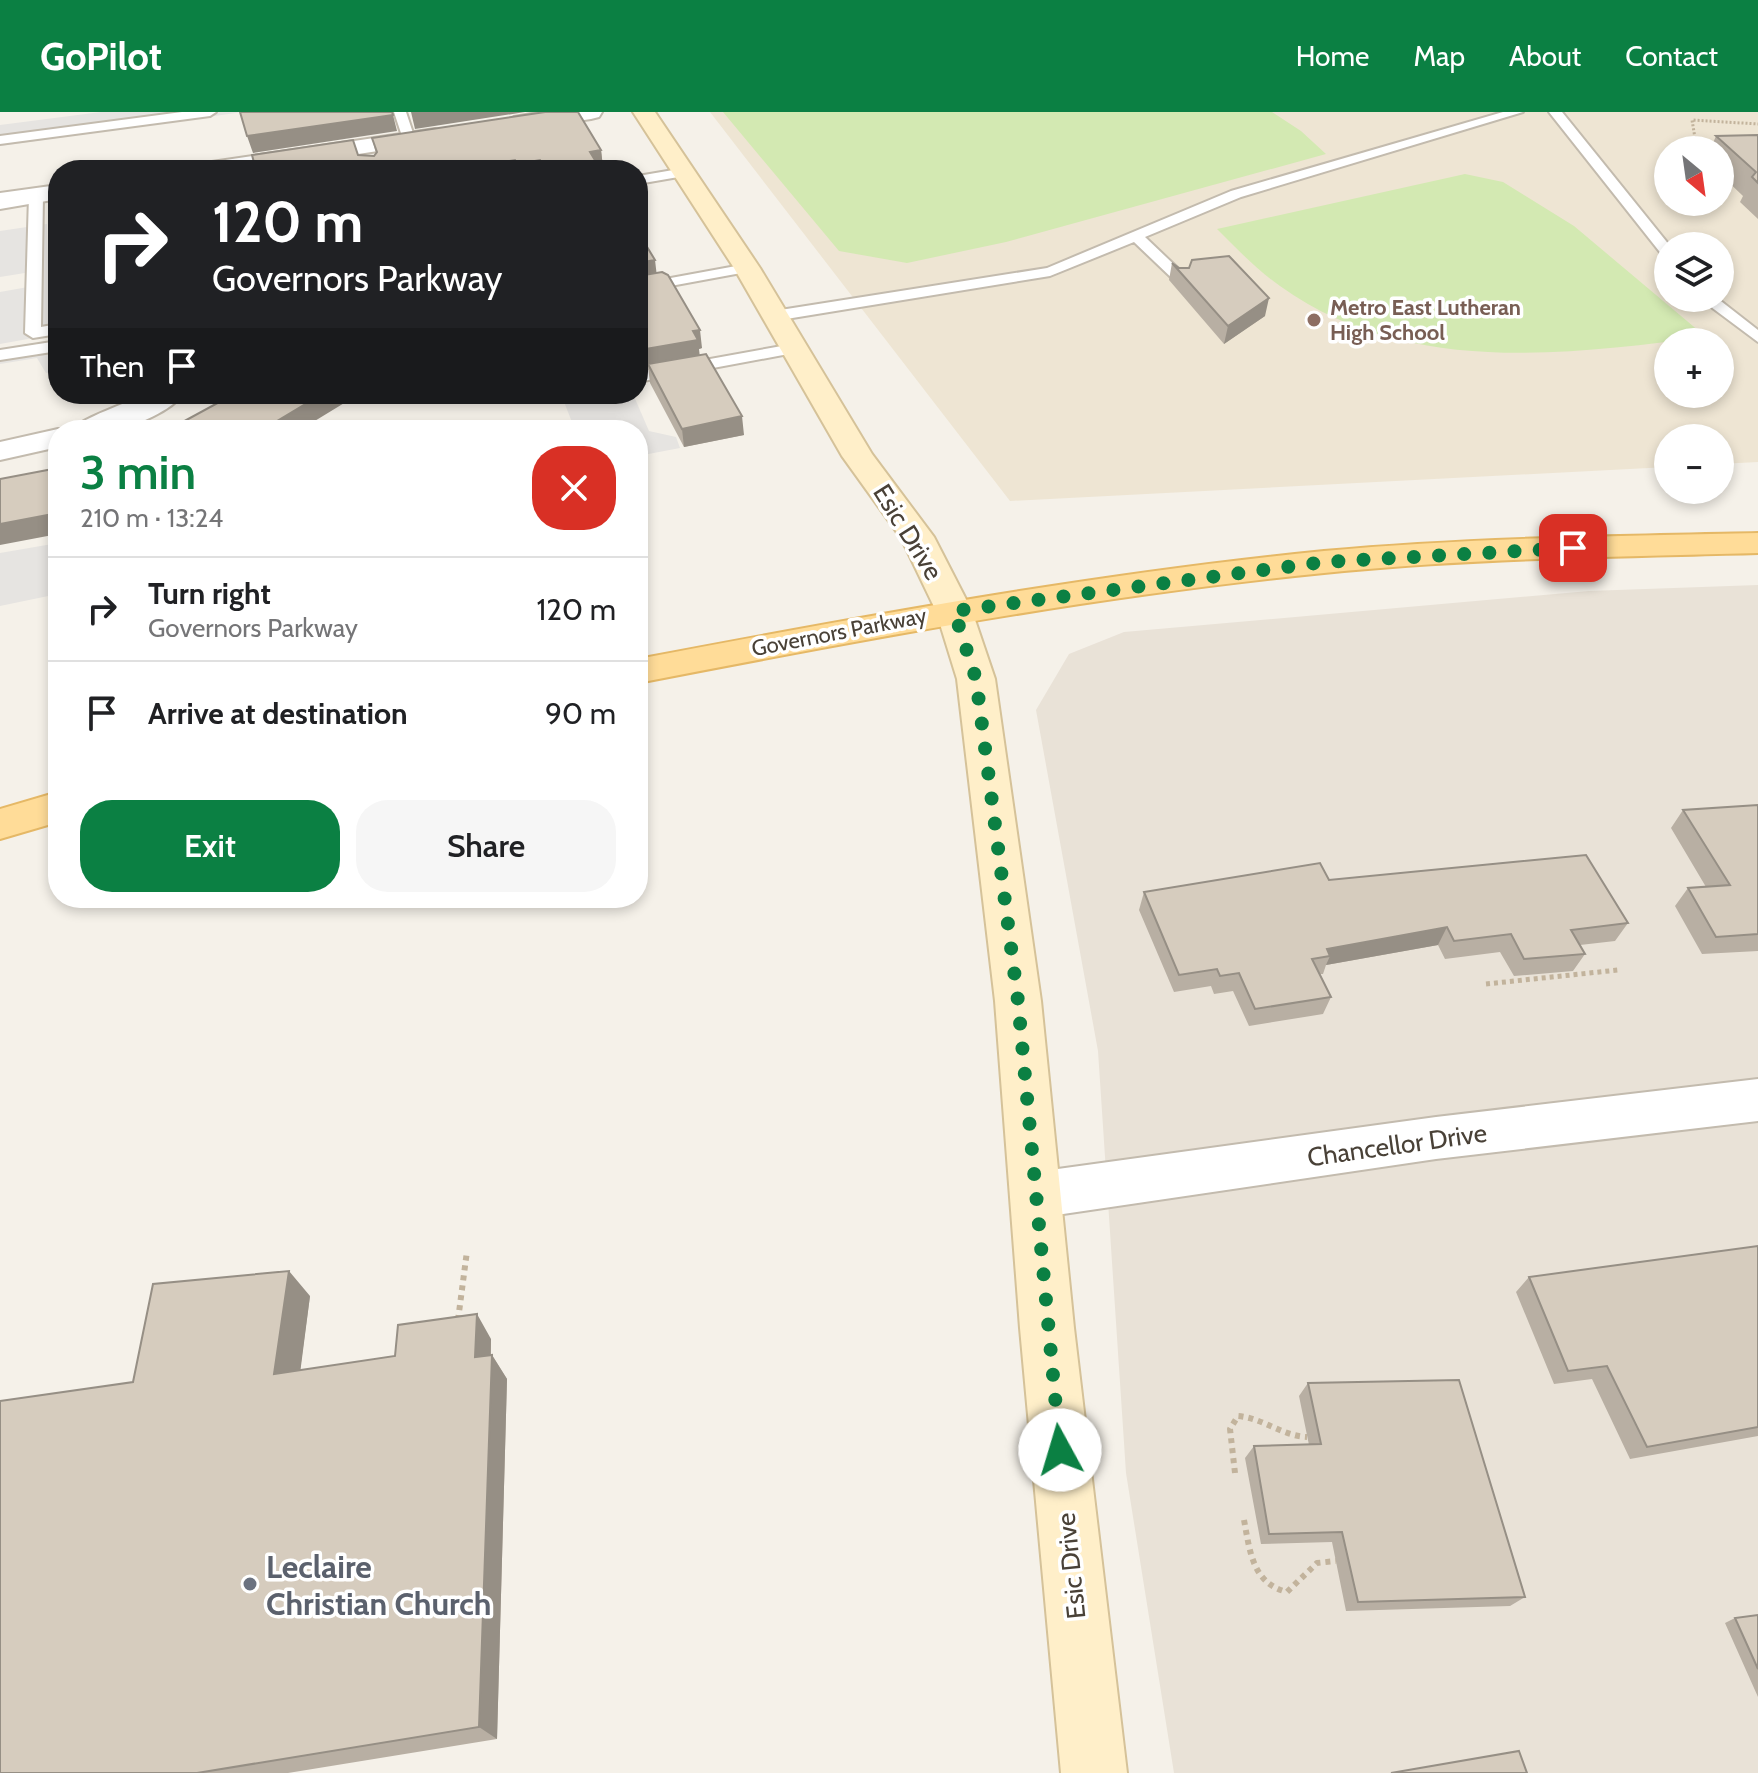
<!DOCTYPE html>
<meta charset="utf-8">
<style>
:root{--surface:#fff;--page:#f6f6f6;--text:#202124;--muted:#757577;--line:#e0e0e0;--accent:#0b8043}
body{margin:0;font-family:Cabin,sans-serif;background:var(--page);color:var(--text);height:100vh;display:flex;flex-direction:column;font-size:30px;white-space:nowrap}
*{box-sizing:border-box;margin:0}
p{font-size:26px;color:var(--muted)}
.icon{flex:none;width:44px;height:44px;fill:none;stroke:currentColor;stroke-width:2;stroke-linecap:round;stroke-linejoin:round}
.map{position:relative;flex:1;overflow:hidden}
.details{position:absolute;left:48px;top:308px;width:600px;height:488px;display:flex;flex-direction:column;background:var(--surface);border-radius:32px;box-shadow:0 4px 12px #0003}
.details>*{flex:none}
.hud{position:absolute;left:48px;top:48px;width:600px;height:244px;border-radius:32px;box-shadow:0 4px 12px #0003;background:#202124;color:#fff;overflow:hidden}
.needle{width:52px;rotate:151deg}
.buttons{position:absolute;left:1654px;top:24px;display:grid;gap:16px}
.buttons a{display:grid;place-items:center;width:80px;height:80px;border-radius:50%;background:var(--surface);box-shadow:0 4px 12px #0003;font-size:40px}
.pin{position:absolute;display:grid;place-items:center;width:68px;height:68px;color:#fff;margin:-34px;border-radius:16px;box-shadow:0 4px 12px #0006}
.me{position:absolute;width:88px;margin:-44px;rotate:354deg;stroke-linejoin:round;filter:drop-shadow(0 0 6px #0008)}
.turn{display:flex;align-items:center;gap:28px;height:168px;padding:0 32px;font-size:36px}
.turn .icon{width:104px;height:104px;stroke-width:2.5}
.turn b{display:block;font-size:56px;line-height:68px}
.then{display:flex;align-items:center;height:76px;padding:0 32px;background:#0003;gap:16px;font-size:30px}
.round{display:grid;place-items:center;flex:none;width:84px;height:84px;border-radius:32px;background:var(--page)}
.head{display:flex;align-items:center;justify-content:space-between;height:136px;padding:0 32px}
h1{font-size:48px;font-weight:600;line-height:60px;color:var(--accent)}
.primary-button{display:flex;gap:16px;margin-top:auto;padding:16px 32px}
.primary-button a{flex:1;height:92px;border-radius:32px;background:var(--accent);color:#fff;font-size:32px;font-weight:600;line-height:92px;text-align:center}
.primary-button a+a{background:var(--page);color:var(--text)}
ul{padding:0;list-style:none}
li{display:flex;align-items:center;gap:24px;height:104px;padding:0 32px;border-top:2px solid var(--line)}
li div{flex:1}
li b{display:block;font-size:30px}
li em{font-style:normal}
header{display:flex;align-items:center;gap:48px;box-sizing:border-box;height:112px;padding:0 40px;background:var(--accent);color:#fff}
header strong{font-size:38px}
nav{display:flex;gap:44px;margin-inline-start:auto;font-size:28px}
.map>svg:first-child{display:block}
.residential{fill:#e9e2d7}
.education{fill:#eee5d3;fill-rule:evenodd}
.green{fill:#d3e9b2}
.parking{fill:#e6e4e1}
.lines{fill:none;stroke-linecap:round;stroke-linejoin:round}
.lane-casing{stroke:#c3bbae;stroke-width:4}
.street-casing{stroke:#c3bbae;stroke-width:4}
.secondary-casing{stroke:#d5c299;stroke-width:4}
.primary-casing{stroke:#e5b866;stroke-width:4}
.path-far2{stroke:#c2b39c;stroke-width:3;stroke-dasharray:2 2;stroke-linecap:butt}
.path-far1{stroke:#c2b39c;stroke-width:5;stroke-dasharray:4 4;stroke-linecap:butt}
.path{stroke:#c2b39c;stroke-width:6;stroke-dasharray:5 5;stroke-linecap:butt}
.lane{fill:#fff;fill-rule:evenodd}
.street{fill:#fff;fill-rule:evenodd}
.secondary{fill:#ffefc9;fill-rule:evenodd}
.primary{fill:#ffdc98;fill-rule:evenodd}
.wall{fill:#b8afa3}
.shaded-wall{fill:#968f85}
.building{fill:#d6ccbe;stroke:#968f85;stroke-width:2}
.route{stroke:#0b8043;stroke-width:14;stroke-dasharray:0 25.2}
.education-dot{fill:#8d6e63;stroke:#fff;stroke-width:3}
.worship-dot{fill:#6b7280;stroke:#fff;stroke-width:3}
.labels{text-anchor:middle;dominant-baseline:central;stroke-width:7;stroke-linejoin:round;paint-order:stroke}
.far-education-label{font-size:22px;font-weight:bold;fill:#785e54;stroke:#fff;text-anchor:start}
.far-street-label{font-size:22px;fill:#494137;stroke:#fff}
.street-label{font-size:26px;fill:#494137;stroke:#fff}
.near-worship-label{font-size:32px;font-weight:bold;fill:#5b616d;stroke:#fff;text-anchor:start}
</style>
<header>
<strong>GoPilot</strong>
<nav><a>Home</a><a>Map</a><a>About</a><a>Contact</a></nav>
</header>
<div class="map">
<svg width="1758" height="1661" viewBox="0 0 1758 1661">
<rect width="100%" height="100%" fill="#f5f1e9"/>
<path class="residential" d="M 1758,473 L 1758,1661 L 1174,1661 L 1126,1361 L 1098,939 L 1036,598 L 1069,542 L 1124,520 L 1589,479 Z"/>
<path class="education" d="M 710,0 L 1758,0 L 1758,350 L 1720,352 L 1720,326 L 1668,326 L 1668,355 L 1010,389 ZM 1668,38 L 1720,38 L 1720,90 L 1668,90 ZM 1668,134 L 1720,134 L 1720,186 L 1668,186 ZM 1668,230 L 1720,230 L 1720,282 L 1668,282 Z"/>
<path class="green" d="M 723,0 L 1272,0 L 1301,19 L 1326,42 L 1006,130 L 907,151 L 839,139 Z
M 1465,62 L 1503,70 L 1574,114 L 1706,225 C 1564,243 1405,264 1280,174 C 1257,158 1237,137 1217,117 Z"/>
<path class="parking" d="M 101,0 L 243,0 L 0,34 L 0,13 Z
M 47,112 L 50,223 L 0,232 L 0,180 L 28,175 L 31,160 L 0,165 L 0,119 Z
M 58,227 L 58,259 L 46,261 L 37,246 L 0,252 L 0,237 Z
M 561,282 L 633,282 L 649,319 L 676,325 L 680,336 L 638,344 L 638,318 L 575,318 Z
M 58,431 L 58,482 L 0,494 L 0,441 Z"/>
<g class="lines">
<g class="lane-casing">
<path id="lane" d="M 182,0 L 216,0 L 210,4 L 0,32 L 0,24 Z
M 394,0 L 406,0 L 415,27 L 414,30 L 403,27 Z
M 1503,0 L 1523,0 L 1241,85 L 1145,125 L 1186,164 L 1186,170 L 1176,170 L 1134,130 L 1050,164 L 774,209 L 766,204 L 774,199 L 1047,156 L 1231,79 Z
M 1549,0 L 1562,0 L 1670,134 L 1668,145 L 1663,144 Z
M 685,56 L 690,57 L 690,63 L 638,72 L 638,64 Z
M 36,80 L 43,84 L 41,215 L 58,212 L 58,222 L 33,226 L 25,221 L 29,84 Z
M 747,152 L 752,153 L 752,159 L 638,180 L 638,172 Z
M 1699,186 L 1717,186 L 1758,218 L 1758,230 Z
M 58,229 L 58,239 L 0,248 L 0,238 Z
M 793,232 L 801,237 L 799,240 L 638,270 L 638,260 Z"/>
</g>
<g class="street-casing">
<path id="street" d="M 543,0 L 602,0 L 599,5 L 591,7 L 522,17 L 514,15 L 510,10 L 514,5 Z
M 435,17 L 443,19 L 447,24 L 443,29 L 254,58 L 193,58 L 196,53 L 205,51 Z
M 58,73 L 58,87 L 0,97 L 0,81 Z
M 145,282 L 183,282 C 172,298 136,314 116,318 C 102,320 86,318 72,318 C 79,307 130,290 145,282 Z
M 58,317 L 63,318 L 58,318 L 58,335 L 0,348 L 0,330 Z
M 1758,967 L 1758,1009 L 1436,1047 L 1036,1106 L 1018,1099 L 1011,1083 L 1018,1067 L 1036,1060 L 1436,1005 Z"/>
</g>
<g class="secondary-casing">
<path id="secondary" d="M 633,0 L 655,0 L 760,156 L 872,342 L 934,425 L 972,499 L 995,567 L 1041,889 L 1074,1216 L 1127,1661 L 1061,1661 L 1020,1216 L 995,889 L 957,567 L 936,499 L 901,426 L 842,344 L 734,156 Z"/>
</g>
<g class="primary-casing">
<path id="primary" d="M 1758,421 L 1758,441 C 1613,445 1468,446 1324,461 C 1093,484 865,527 638,571 L 638,547 C 865,504 1093,462 1324,439 C 1468,426 1613,424 1758,421 Z
M 58,680 L 58,710 L 0,727 L 0,697 Z"/>
</g>
<path class="path-far2" d="M 1697,38 L 1692,8 L 1758,12"/>
<path class="path-far1" d="M 1486,872 L 1618,858"/>
<path class="path" d="M 458,1208 L 467,1139
M 1235,1361 L 1230,1317 L 1238,1304 C 1263,1306 1282,1324 1307,1325
M 1244,1408 C 1250,1439 1252,1471 1287,1480 L 1317,1451 L 1336,1449"/>
<use href="#lane" class="lane"/>
<use href="#street" class="street"/>
<use href="#secondary" class="secondary"/>
<use href="#primary" class="primary"/>
</g>
<path class="wall" d="M 1758,23 L 1758,107 L 1740,90 L 1743,84 L 1720,62 L 1720,38 L 1710,38 L 1716,24 Z
M 372,26 L 601,38 L 603,55 L 600,56 L 601,58 L 256,58 L 358,43 L 374,44 L 376,42 Z
M 638,120 L 656,161 L 702,236 L 699,237 L 699,243 L 744,323 L 684,335 L 650,271 L 648,255 L 643,256 L 638,248 Z
M 1172,151 L 1179,156 L 1189,156 L 1265,204 L 1224,232 L 1169,168 Z
M 1758,693 L 1758,839 L 1702,842 L 1675,794 L 1688,776 L 1706,775 L 1671,716 L 1683,698 Z
M 1329,768 L 1628,811 L 1615,829 L 1580,833 L 1585,842 L 1573,859 L 1514,864 L 1500,840 L 1445,847 L 1438,833 L 1326,853 L 1323,862 L 1320,862 L 1331,885 L 1323,902 L 1249,914 L 1233,879 L 1214,882 L 1211,874 L 1174,880 L 1139,798 L 1144,780 Z
M 1758,1134 L 1758,1324 L 1630,1347 L 1592,1267 L 1554,1272 L 1516,1180 L 1529,1165 Z
M 310,1184 L 300,1258 L 395,1244 L 491,1227 L 491,1243 L 492,1243 L 507,1267 L 497,1627 L 288,1661 L 0,1661 L 133,1270 Z
M 1308,1271 L 1525,1485 L 1510,1494 L 1346,1499 L 1332,1430 L 1261,1432 L 1245,1346 L 1254,1334 L 1309,1333 L 1299,1284 Z
M 1758,1503 L 1758,1585 L 1725,1511 L 1735,1506 Z"/>
<path class="shaded-wall" d="M 411,0 L 525,0 L 415,17 Z
M 393,3 L 397,19 L 253,41 L 247,24 Z
M 601,38 L 603,55 L 593,57 L 590,40 Z
M 515,48 L 516,58 L 454,58 Z
M 540,48 L 542,58 L 518,58 L 517,52 Z
M 655,148 L 657,165 L 638,170 L 638,151 Z
M 1269,186 L 1265,204 L 1224,232 L 1228,214 Z
M 700,218 L 702,236 L 699,237 L 700,246 L 648,252 L 648,255 L 643,256 L 640,238 L 693,219 Z
M 322,282 L 359,282 L 300,318 L 262,318 Z
M 742,304 L 744,323 L 684,335 L 682,317 Z
M 58,401 L 58,422 L 0,433 L 0,412 Z
M 1447,815 L 1438,833 L 1326,853 L 1330,844 L 1327,837 Z
M 289,1159 L 310,1184 L 297,1285 L 274,1262 Z
M 477,1202 L 491,1227 L 490,1269 L 475,1245 Z
M 492,1243 L 507,1267 L 497,1627 L 479,1615 Z"/>
<path class="building" d="M 240,0 L 392,0 L 393,3 L 247,24 Z
M 545,0 L 578,0 L 601,38 L 590,40 L 601,58 L 546,58 L 540,48 L 517,52 L 515,48 L 454,58 L 256,58 L 252,43 L 353,28 L 358,43 L 374,44 L 377,40 L 372,26 Z
M 1758,23 L 1758,71 L 1752,65 L 1756,60 L 1716,24 Z
M 54,110 L 58,110 L 58,196 L 54,196 Z
M 638,120 L 655,148 L 638,151 Z
M 1229,144 L 1269,186 L 1228,214 L 1172,151 L 1179,156 L 1189,156 L 1192,148 Z
M 662,160 L 668,163 L 700,218 L 693,219 L 698,228 L 640,238 L 638,234 L 638,164 Z
M 706,242 L 742,304 L 682,317 L 648,252 Z
M 234,282 L 322,282 L 262,318 L 168,318 Z
M 58,356 L 58,401 L 0,412 L 0,367 Z
M 1758,693 L 1758,822 L 1716,825 L 1688,776 L 1730,773 L 1683,698 Z
M 1586,743 L 1628,811 L 1571,818 L 1585,842 L 1524,847 L 1511,822 L 1454,829 L 1447,815 L 1327,837 L 1330,844 L 1312,847 L 1331,885 L 1255,897 L 1239,861 L 1220,864 L 1217,857 L 1179,863 L 1144,780 L 1320,751 L 1329,768 Z
M 1758,1134 L 1758,1315 L 1647,1335 L 1607,1254 L 1568,1259 L 1529,1165 Z
M 289,1159 L 274,1262 L 395,1244 L 398,1213 L 477,1202 L 475,1245 L 492,1243 L 479,1615 L 197,1661 L 0,1661 L 0,1289 L 133,1270 L 153,1172 Z
M 1459,1268 L 1525,1485 L 1358,1490 L 1342,1420 L 1269,1422 L 1254,1334 L 1321,1332 L 1308,1271 Z
M 1758,1503 L 1758,1557 L 1735,1506 Z
M 1519,1639 L 1527,1661 L 1391,1661 Z"/>
<g class="lines">
<path class="route" d="M 1060,1338 L 1018,889 L 976,567 L 954,499 L 1324,450 L 1573,436"/>
</g>
<circle class="education-dot" cx="1314" cy="208" r="8"/>
<circle class="worship-dot" cx="250" cy="1472" r="8"/>
<g class="labels">
<g class="far-education-label">
<text x="1330" y="195">Metro East Lutheran<tspan x="1330" dy="25">High School</tspan></text>
</g>
<g class="far-street-label">
<text transform="translate(839 520) rotate(-11)">Governors Parkway</text>
</g>
<g class="street-label">
<text transform="translate(908 420) rotate(58)">Esic Drive</text>
<text transform="translate(1397 1033) rotate(-8)">Chancellor Drive</text>
<text transform="translate(1071 1454) rotate(-96)">Esic Drive</text>
</g>
<g class="near-worship-label">
<text x="266" y="1454">Leclaire<tspan x="266" dy="37">Christian Church</tspan></text>
</g>
</g>
</svg>
<div class="buttons">
<a><svg class="needle" viewBox="-14 -14 28 28"><path d="M0-13l5 13h-10z" fill="#e53935"/><path d="M0 13l5-13h-10z" fill="#757577"/></svg></a>
<a><svg class="icon" aria-label="layers" viewBox="0 0 24 24"><path d="M12 4l9 5-9 5-9-5zM3 14l9 5 9-5"/></svg></a>
<a>+</a>
<a>−</a>
</div>
<div class="pin" style="left:1573px;top:436px;background:#d93025"><svg class="icon" aria-label="arrive" viewBox="0 0 24 24"><path d="M6 21V4h12l-3 4 3 4H6"/></svg></div>
<svg class="me" style="left:1060px;top:1338px" viewBox="-20 -20 40 40"><circle r="19" fill="#fff"/><path d="M0-13L10 11 0 6-10 11z" fill="#0b8043"/></svg>
<div class="hud">
<div class="turn"><svg class="icon" aria-label="right" viewBox="0 0 24 24"><path d="M7 20v-9h11M14 6l5 5-5 5"/></svg><div><b>120 m</b>Governors Parkway</div></div>
<div class="then">Then<svg class="icon" aria-label="arrive" viewBox="0 0 24 24"><path d="M6 21V4h12l-3 4 3 4H6"/></svg></div>
</div>
<section class="details">
<div class="head"><div><h1>3 min</h1><p>210 m · 13:24</p></div><a class="round" style="background:#d93025;color:#fff"><svg class="icon" aria-label="close" viewBox="0 0 24 24"><path d="M6 6l12 12M18 6L6 18"/></svg></a></div>
<ul>
<li><svg class="icon" aria-label="right" viewBox="0 0 24 24"><path d="M7 20v-9h11M14 6l5 5-5 5"/></svg><div><b>Turn right</b><p>Governors Parkway</p></div><em>120 m</em></li>
<li><svg class="icon" aria-label="arrive" viewBox="0 0 24 24"><path d="M6 21V4h12l-3 4 3 4H6"/></svg><div><b>Arrive at destination</b></div><em>90 m</em></li>
</ul>
<div class="primary-button"><a>Exit</a><a>Share</a></div>
</section>
</div>
